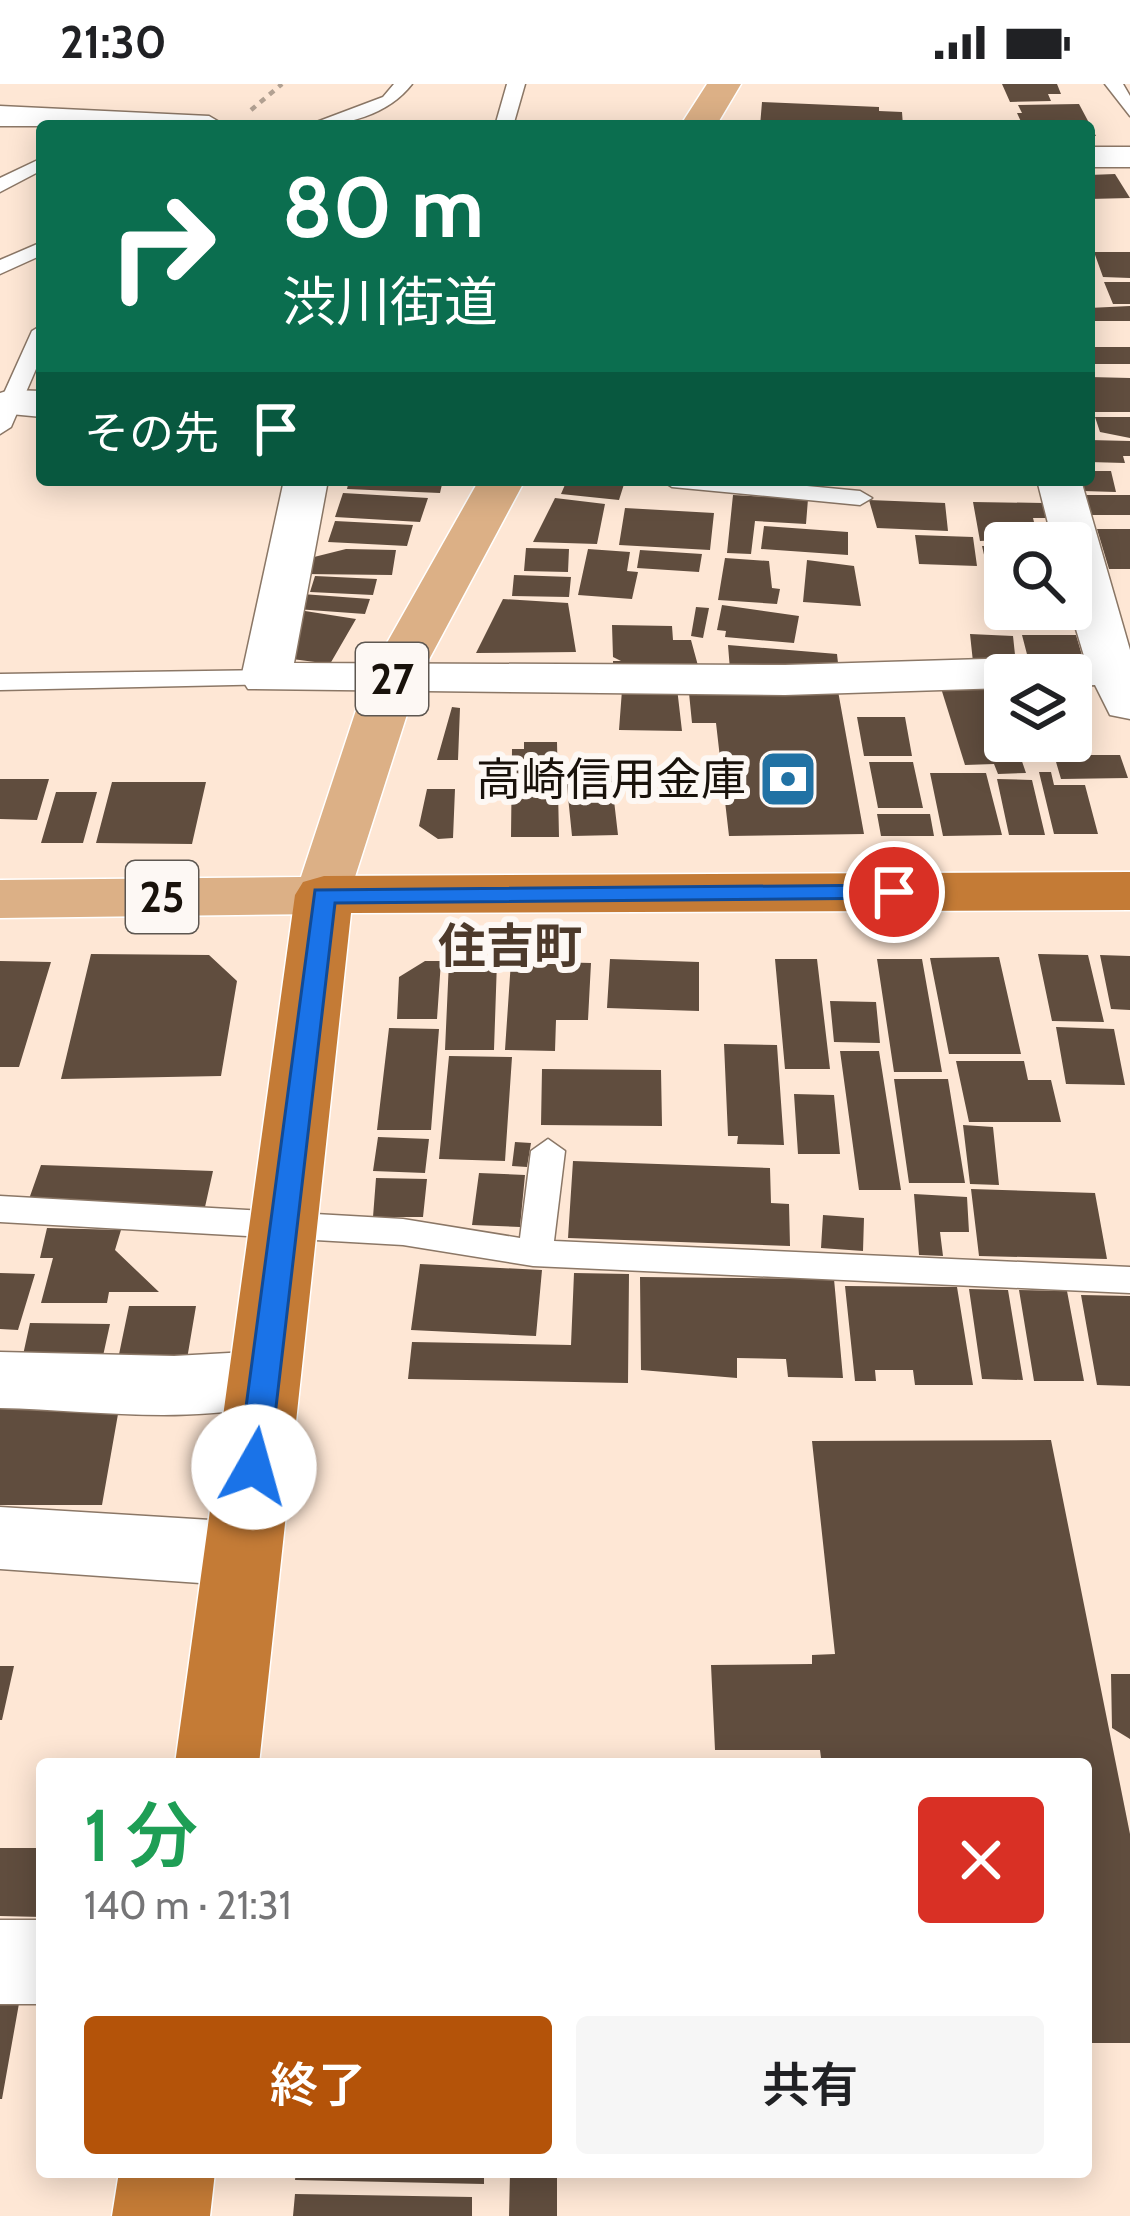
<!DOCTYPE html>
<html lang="ja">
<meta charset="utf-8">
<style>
:root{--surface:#fff;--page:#f6f6f6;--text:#202124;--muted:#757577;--accent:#b45309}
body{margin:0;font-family:Cabin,"Noto Sans JP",sans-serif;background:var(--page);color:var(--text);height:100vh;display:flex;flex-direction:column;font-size:45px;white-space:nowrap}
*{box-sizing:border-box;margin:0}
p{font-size:39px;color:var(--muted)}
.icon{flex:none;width:66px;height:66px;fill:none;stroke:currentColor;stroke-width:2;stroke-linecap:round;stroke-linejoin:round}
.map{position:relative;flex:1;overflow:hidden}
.panel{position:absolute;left:36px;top:1674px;width:1056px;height:420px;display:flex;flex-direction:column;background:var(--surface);border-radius:12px;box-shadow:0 6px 30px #0003}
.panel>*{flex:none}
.guide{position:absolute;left:36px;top:36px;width:1059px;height:366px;border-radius:12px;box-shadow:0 6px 30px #0003;background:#0b6e4f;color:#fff;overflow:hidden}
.buttons{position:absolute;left:984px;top:438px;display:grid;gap:24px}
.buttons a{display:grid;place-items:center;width:108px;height:108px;border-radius:12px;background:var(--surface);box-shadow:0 6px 30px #0003;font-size:60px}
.pin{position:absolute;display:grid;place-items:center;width:102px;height:102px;color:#fff;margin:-51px;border:6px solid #fff;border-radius:50%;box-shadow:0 3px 12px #0007}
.me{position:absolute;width:132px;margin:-66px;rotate:7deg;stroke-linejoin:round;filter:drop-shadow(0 0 9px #0008)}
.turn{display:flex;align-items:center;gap:42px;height:252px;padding:0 48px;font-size:54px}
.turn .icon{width:156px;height:156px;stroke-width:2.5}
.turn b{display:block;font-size:84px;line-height:102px}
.then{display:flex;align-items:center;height:114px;padding:0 48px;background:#0003;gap:24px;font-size:45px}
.round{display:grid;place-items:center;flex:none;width:126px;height:126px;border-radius:12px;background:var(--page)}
.overview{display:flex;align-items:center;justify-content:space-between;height:204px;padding:0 48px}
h1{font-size:72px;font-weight:600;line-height:90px;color:#1e9e55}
.action{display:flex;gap:24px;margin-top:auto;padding:24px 48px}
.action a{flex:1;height:138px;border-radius:12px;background:var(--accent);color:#fff;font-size:48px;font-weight:600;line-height:138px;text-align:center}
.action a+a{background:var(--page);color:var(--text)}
.status{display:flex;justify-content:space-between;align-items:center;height:84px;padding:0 60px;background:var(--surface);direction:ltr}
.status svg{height:33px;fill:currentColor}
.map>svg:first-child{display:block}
.building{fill:#604d3e}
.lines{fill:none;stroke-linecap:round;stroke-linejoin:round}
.lane-casing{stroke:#8b7766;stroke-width:3}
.street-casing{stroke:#8b7766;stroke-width:3}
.primary-casing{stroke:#fff;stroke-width:3}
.highway-casing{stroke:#fff;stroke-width:3}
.path{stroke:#b2a192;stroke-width:4.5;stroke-dasharray:6 6;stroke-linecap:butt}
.lane{fill:#fff;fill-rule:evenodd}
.street{fill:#fff;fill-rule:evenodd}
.primary{fill:#dcb086;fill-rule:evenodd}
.highway{fill:#c47b36;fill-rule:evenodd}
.route{fill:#1a73e8;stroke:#114b97;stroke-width:3}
.labels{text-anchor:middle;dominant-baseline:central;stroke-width:12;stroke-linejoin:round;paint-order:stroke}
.shield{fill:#fdf8f4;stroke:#5d5751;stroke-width:3}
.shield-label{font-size:42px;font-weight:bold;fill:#19120b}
.poi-label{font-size:45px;fill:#19120b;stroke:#fdf8f4;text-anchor:end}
.neighbourhood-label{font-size:48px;font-weight:bold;fill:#4d3a2b;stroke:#fdf8f4}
</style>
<div class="status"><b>21:30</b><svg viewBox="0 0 49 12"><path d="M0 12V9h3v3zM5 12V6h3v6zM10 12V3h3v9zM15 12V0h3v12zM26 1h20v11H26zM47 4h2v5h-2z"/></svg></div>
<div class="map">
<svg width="1130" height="2132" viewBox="0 0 1130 2132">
<rect width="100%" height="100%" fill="#fee7d5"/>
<path class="building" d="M 1002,0 L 1057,0 L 1061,10 L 1048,10 L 1051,17 L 1010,18 Z
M 762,18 L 879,23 L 879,27 L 902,28 L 903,42 L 760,42 Z
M 1079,20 L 1096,52 L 1089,52 L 1089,42 L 1023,42 L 1017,29 L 1022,29 L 1018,21 Z
M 1115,90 L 1130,114 L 1089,115 L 1089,91 Z
M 1094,168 L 1130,168 L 1130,194 L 1103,193 Z
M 1104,198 L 1130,198 L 1130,220 L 1113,220 Z
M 1130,222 L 1130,237 L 1089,237 L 1089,224 Z
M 1089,263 L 1130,263 L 1130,280 L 1089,280 Z
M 1089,293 L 1130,294 L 1130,328 L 1089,328 Z
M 1095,333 L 1130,333 L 1130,354 L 1100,348 Z
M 1089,356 L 1130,357 L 1130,372 L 1123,372 L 1125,379 L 1089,378 Z
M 1089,387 L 1111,387 L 1116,408 L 1083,407 L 1080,396 L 1089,396 Z
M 349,396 L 443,396 L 440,409 L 347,405 Z
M 567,396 L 614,396 L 625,397 L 619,416 L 561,410 Z
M 343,409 L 428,414 L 420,438 L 335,433 Z
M 733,411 L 808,415 L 806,440 L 755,437 L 751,470 L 727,469 Z
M 1086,411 L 1130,411 L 1130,431 L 1092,431 Z
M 555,414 L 605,420 L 597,460 L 533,458 Z
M 869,416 L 945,419 L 948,447 L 877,444 Z
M 973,418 L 1043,419 L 1046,434 L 1033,434 L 1038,454 L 980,457 Z
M 625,424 L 714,429 L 710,466 L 619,461 Z
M 335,437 L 413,441 L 407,462 L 328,458 Z
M 764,442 L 848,448 L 848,471 L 761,465 Z
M 1097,445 L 1130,445 L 1130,485 L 1109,485 Z
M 915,451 L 973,453 L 977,482 L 919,480 Z
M 982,462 L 1005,462 L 1005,484 L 987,484 Z
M 526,464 L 569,465 L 568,488 L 524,487 Z
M 346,465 L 396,466 L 392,491 L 304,490 L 314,473 Z
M 588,465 L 630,468 L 627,487 L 638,488 L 632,515 L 578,511 Z
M 640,466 L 702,470 L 699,488 L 637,484 Z
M 725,474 L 769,477 L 772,504 L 780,505 L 777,520 L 718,516 Z
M 807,476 L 854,482 L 861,522 L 803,518 Z
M 514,491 L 571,493 L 569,513 L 512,512 Z
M 315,492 L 377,495 L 373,511 L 310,508 Z
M 302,510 L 370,515 L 365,530 L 296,525 Z
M 503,515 L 568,519 L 576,568 L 476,569 Z
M 722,521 L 799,532 L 794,559 L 725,553 L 726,547 L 717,546 Z
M 696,523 L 709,524 L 703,554 L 691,552 Z
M 305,527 L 356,535 L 330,580 L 277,573 Z
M 612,541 L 672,542 L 673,556 L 691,556 L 700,589 L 613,588 L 613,577 L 621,577 L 613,573 Z
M 970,550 L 1013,552 L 1016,580 L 973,578 Z
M 1022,551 L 1076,551 L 1084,578 L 1029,578 Z
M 728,561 L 837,570 L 839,588 L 730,586 Z
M 995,600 L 1005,629 L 1005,657 L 1015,657 L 1026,689 L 998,690 L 994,680 L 965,681 L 940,601 Z
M 677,604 L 682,647 L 619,646 L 622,606 Z
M 838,607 L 864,750 L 729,752 L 716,639 L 692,639 L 689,609 Z
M 452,623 L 460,624 L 458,676 L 437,676 Z
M 857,633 L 905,633 L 912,672 L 864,672 Z
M 524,658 L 557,658 L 559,753 L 511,753 L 512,665 L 524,665 Z
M 1054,671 L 1120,671 L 1128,694 L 1061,695 Z
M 869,678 L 913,678 L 923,724 L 878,724 Z
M 610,682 L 618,751 L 572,752 L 565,683 Z
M 1039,688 L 1051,688 L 1054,701 L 1085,701 L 1098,750 L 1054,750 Z
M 930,689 L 986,689 L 1002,751 L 943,752 Z
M 0,695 L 49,695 L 37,736 L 0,735 Z
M 997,695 L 1032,696 L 1045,751 L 1009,751 Z
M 112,698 L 206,698 L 192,760 L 96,759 Z
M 427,705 L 455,705 L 453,754 L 438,755 L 419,742 Z
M 56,708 L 97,708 L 83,759 L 41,759 Z
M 877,730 L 930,730 L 934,752 L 881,752 Z
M 91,870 L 209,871 L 237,897 L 221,992 L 61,995 Z
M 1038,870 L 1088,871 L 1104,938 L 1052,937 Z
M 1100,871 L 1130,872 L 1130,926 L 1111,925 Z
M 999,873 L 1021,970 L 949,970 L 930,874 Z
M 610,875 L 699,878 L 699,927 L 607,924 Z
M 775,875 L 817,875 L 830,985 L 785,985 Z
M 877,875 L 922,875 L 942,988 L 894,988 Z
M 0,877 L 51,878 L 19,983 L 0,983 Z
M 425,877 L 441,877 L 437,935 L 397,935 L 399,893 Z
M 449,877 L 497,877 L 494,966 L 445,966 Z
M 511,877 L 591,879 L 588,936 L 556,936 L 555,967 L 505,966 Z
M 830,917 L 876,918 L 880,959 L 834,958 Z
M 1056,943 L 1114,945 L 1125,1001 L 1066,1000 Z
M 389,944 L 439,945 L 431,1046 L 377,1046 Z
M 724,960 L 777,961 L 784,1061 L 737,1060 L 738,1052 L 728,1052 Z
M 840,967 L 879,967 L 901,1106 L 859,1106 Z
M 449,972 L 512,973 L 505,1077 L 439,1075 Z
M 956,977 L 1024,977 L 1028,996 L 1051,996 L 1061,1038 L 969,1038 Z
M 542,985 L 661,986 L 662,1042 L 541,1041 Z
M 894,995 L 948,995 L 965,1099 L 909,1099 Z
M 794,1010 L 834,1011 L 840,1070 L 798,1070 Z
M 963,1041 L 993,1043 L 999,1101 L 970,1100 Z
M 378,1053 L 429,1055 L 425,1089 L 373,1087 Z
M 515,1058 L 531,1059 L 527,1083 L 512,1082 Z
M 573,1077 L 770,1084 L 771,1119 L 789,1120 L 790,1162 L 568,1154 Z
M 41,1081 L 213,1087 L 205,1123 L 29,1115 Z
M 479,1089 L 525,1091 L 520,1143 L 472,1141 Z
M 376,1094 L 427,1095 L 423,1133 L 373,1133 Z
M 971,1105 L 1095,1109 L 1107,1175 L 979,1172 Z
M 914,1110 L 967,1113 L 969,1148 L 940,1148 L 943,1172 L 919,1171 Z
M 823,1131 L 864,1134 L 863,1167 L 821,1164 Z
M 47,1144 L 121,1146 L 115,1166 L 159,1208 L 109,1208 L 107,1219 L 41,1219 L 53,1174 L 40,1174 Z
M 420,1180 L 542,1186 L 536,1252 L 411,1246 Z
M 0,1189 L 35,1190 L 18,1246 L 0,1245 Z
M 574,1189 L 629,1190 L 628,1299 L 408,1295 L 412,1258 L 571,1261 Z
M 640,1193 L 834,1195 L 843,1294 L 788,1293 L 786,1275 L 737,1274 L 737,1294 L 641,1286 Z
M 845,1202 L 957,1203 L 973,1301 L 915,1301 L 913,1286 L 875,1286 L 876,1297 L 855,1297 Z
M 969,1205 L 1008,1206 L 1023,1296 L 982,1295 Z
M 1019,1206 L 1067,1207 L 1084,1297 L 1034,1297 Z
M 1081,1211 L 1130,1212 L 1130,1302 L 1097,1301 Z
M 129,1222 L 196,1222 L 186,1281 L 117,1280 Z
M 30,1239 L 110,1240 L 103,1272 L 23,1271 Z
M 0,1313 L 121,1313 L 102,1421 L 0,1421 Z
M 1051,1356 L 1130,1750 L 1130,1959 L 1086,1959 L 1086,1680 L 840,1680 L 839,1674 L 821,1674 L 820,1666 L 715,1666 L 711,1581 L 812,1580 L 812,1571 L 835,1570 L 812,1357 Z
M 0,1582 L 14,1582 L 2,1636 L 0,1636 Z
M 1111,1590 L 1130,1590 L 1130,1655 L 1112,1644 Z
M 0,1764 L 42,1764 L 42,1833 L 0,1832 Z
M 0,1897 L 23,1897 L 2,2015 L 0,2015 Z
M 296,2088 L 484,2088 L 484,2100 L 295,2096 Z
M 510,2088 L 557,2088 L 557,2132 L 509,2132 Z
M 295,2110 L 472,2113 L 472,2132 L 293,2132 Z"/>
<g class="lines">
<g class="lane-casing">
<path id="lane" d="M 394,0 L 412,0 C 388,31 345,42 306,42 L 383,13 Z
M 507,0 L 525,0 L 513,42 L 495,42 Z
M 1105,0 L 1123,0 L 1130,12 L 1130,32 Z
M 42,74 L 42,86 L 0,108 L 0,94 Z
M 42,158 L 42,171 L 0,190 L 0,176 Z
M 42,241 L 42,271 L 11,343 L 0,350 L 0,318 L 32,247 Z
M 661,396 L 744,396 L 860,407 L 872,414 L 860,421 L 672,403 Z
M 266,586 L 279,594 L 275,600 L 0,606 L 0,590 Z
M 548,1055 L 565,1067 L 554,1157 L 1130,1183 L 1130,1209 L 533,1182 L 403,1161 L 0,1138 L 0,1112 L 403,1135 L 520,1154 L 531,1067 Z"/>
</g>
<g class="street-casing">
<path id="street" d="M 0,22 L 209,32 L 226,42 L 0,42 Z
M 1089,63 L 1130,63 L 1130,83 L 1089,83 Z
M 10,306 L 42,307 L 42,333 L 0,329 L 0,309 Z
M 284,396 L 328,396 L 294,579 L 785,581 L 1084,572 L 1070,525 L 1071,459 L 1053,459 L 1037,396 L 1081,396 L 1130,566 L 1130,635 L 1110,631 L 1095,601 L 1071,602 L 1071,591 L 1005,591 L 1005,604 L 785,611 L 248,605 L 241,594 Z
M 264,1267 L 289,1275 L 299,1295 L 289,1315 C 201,1343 91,1326 0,1324 L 0,1268 L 174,1272 Z
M 0,1423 L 243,1438 L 269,1448 L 280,1470 L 269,1492 L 243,1502 L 0,1485 Z
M 0,1836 L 42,1836 L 42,1920 L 0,1920 Z"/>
</g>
<g class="primary-casing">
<path id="primary" d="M 707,0 L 741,0 L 716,42 L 680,42 Z
M 479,396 L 525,396 L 418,596 L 345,824 L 324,830 L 0,834 L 0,796 L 301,793 L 366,596 Z"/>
</g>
<g class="highway-casing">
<path id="highway" d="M 1130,788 L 1130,826 L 351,829 L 259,1680 L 175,1680 L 295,811 L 303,798 L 324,792 Z
M 119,2088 L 215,2088 L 210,2132 L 112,2132 Z"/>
</g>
<path class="path" d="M 251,26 L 282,0"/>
<use href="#lane" class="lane"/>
<use href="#street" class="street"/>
<use href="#primary" class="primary"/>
<use href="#highway" class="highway"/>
</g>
<path class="route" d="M 894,801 L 906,808 L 903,814 L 335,819 L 269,1383 L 254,1396 L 243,1392 L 238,1383 L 315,806 Z"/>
<defs>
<g id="bank-square" transform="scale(3)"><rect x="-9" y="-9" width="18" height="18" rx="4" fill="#2172a4" stroke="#fdf8f4"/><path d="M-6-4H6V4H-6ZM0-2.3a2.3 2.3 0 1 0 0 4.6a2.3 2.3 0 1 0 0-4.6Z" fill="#fff"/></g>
</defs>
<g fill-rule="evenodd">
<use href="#bank-square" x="788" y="695"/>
</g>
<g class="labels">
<g class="shield">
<rect x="356" y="559" width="72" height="72" rx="9"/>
<rect x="126" y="777" width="72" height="72" rx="9"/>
</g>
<g class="shield-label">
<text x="392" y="595">27</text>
<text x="162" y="813">25</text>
</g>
<g class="poi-label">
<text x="746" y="695">高崎信用金庫</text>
</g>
<g class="neighbourhood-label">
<text x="510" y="862">住吉町</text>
</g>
</g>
</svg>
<div class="buttons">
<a><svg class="icon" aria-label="search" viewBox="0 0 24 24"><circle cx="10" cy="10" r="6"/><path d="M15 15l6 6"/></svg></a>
<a><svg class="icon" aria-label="layers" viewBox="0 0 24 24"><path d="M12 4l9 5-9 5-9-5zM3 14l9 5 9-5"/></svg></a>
</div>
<div class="pin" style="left:894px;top:808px;background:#d93025"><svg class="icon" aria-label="arrive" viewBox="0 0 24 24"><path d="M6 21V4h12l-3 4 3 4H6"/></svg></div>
<svg class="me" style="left:254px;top:1383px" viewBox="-20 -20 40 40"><circle r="19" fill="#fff"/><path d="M0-13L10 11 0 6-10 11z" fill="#1a73e8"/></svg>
<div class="guide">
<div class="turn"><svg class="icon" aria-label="right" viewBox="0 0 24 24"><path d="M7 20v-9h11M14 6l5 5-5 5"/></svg><div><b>80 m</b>渋川街道</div></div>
<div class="then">その先<svg class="icon" aria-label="arrive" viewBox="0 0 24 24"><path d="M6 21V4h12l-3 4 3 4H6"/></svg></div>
</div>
<section class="panel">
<div class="overview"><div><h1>1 分</h1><p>140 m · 21:31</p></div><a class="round" style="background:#d93025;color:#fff"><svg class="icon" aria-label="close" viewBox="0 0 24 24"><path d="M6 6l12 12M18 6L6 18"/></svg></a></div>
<div class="action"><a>終了</a><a>共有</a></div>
</section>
</div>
